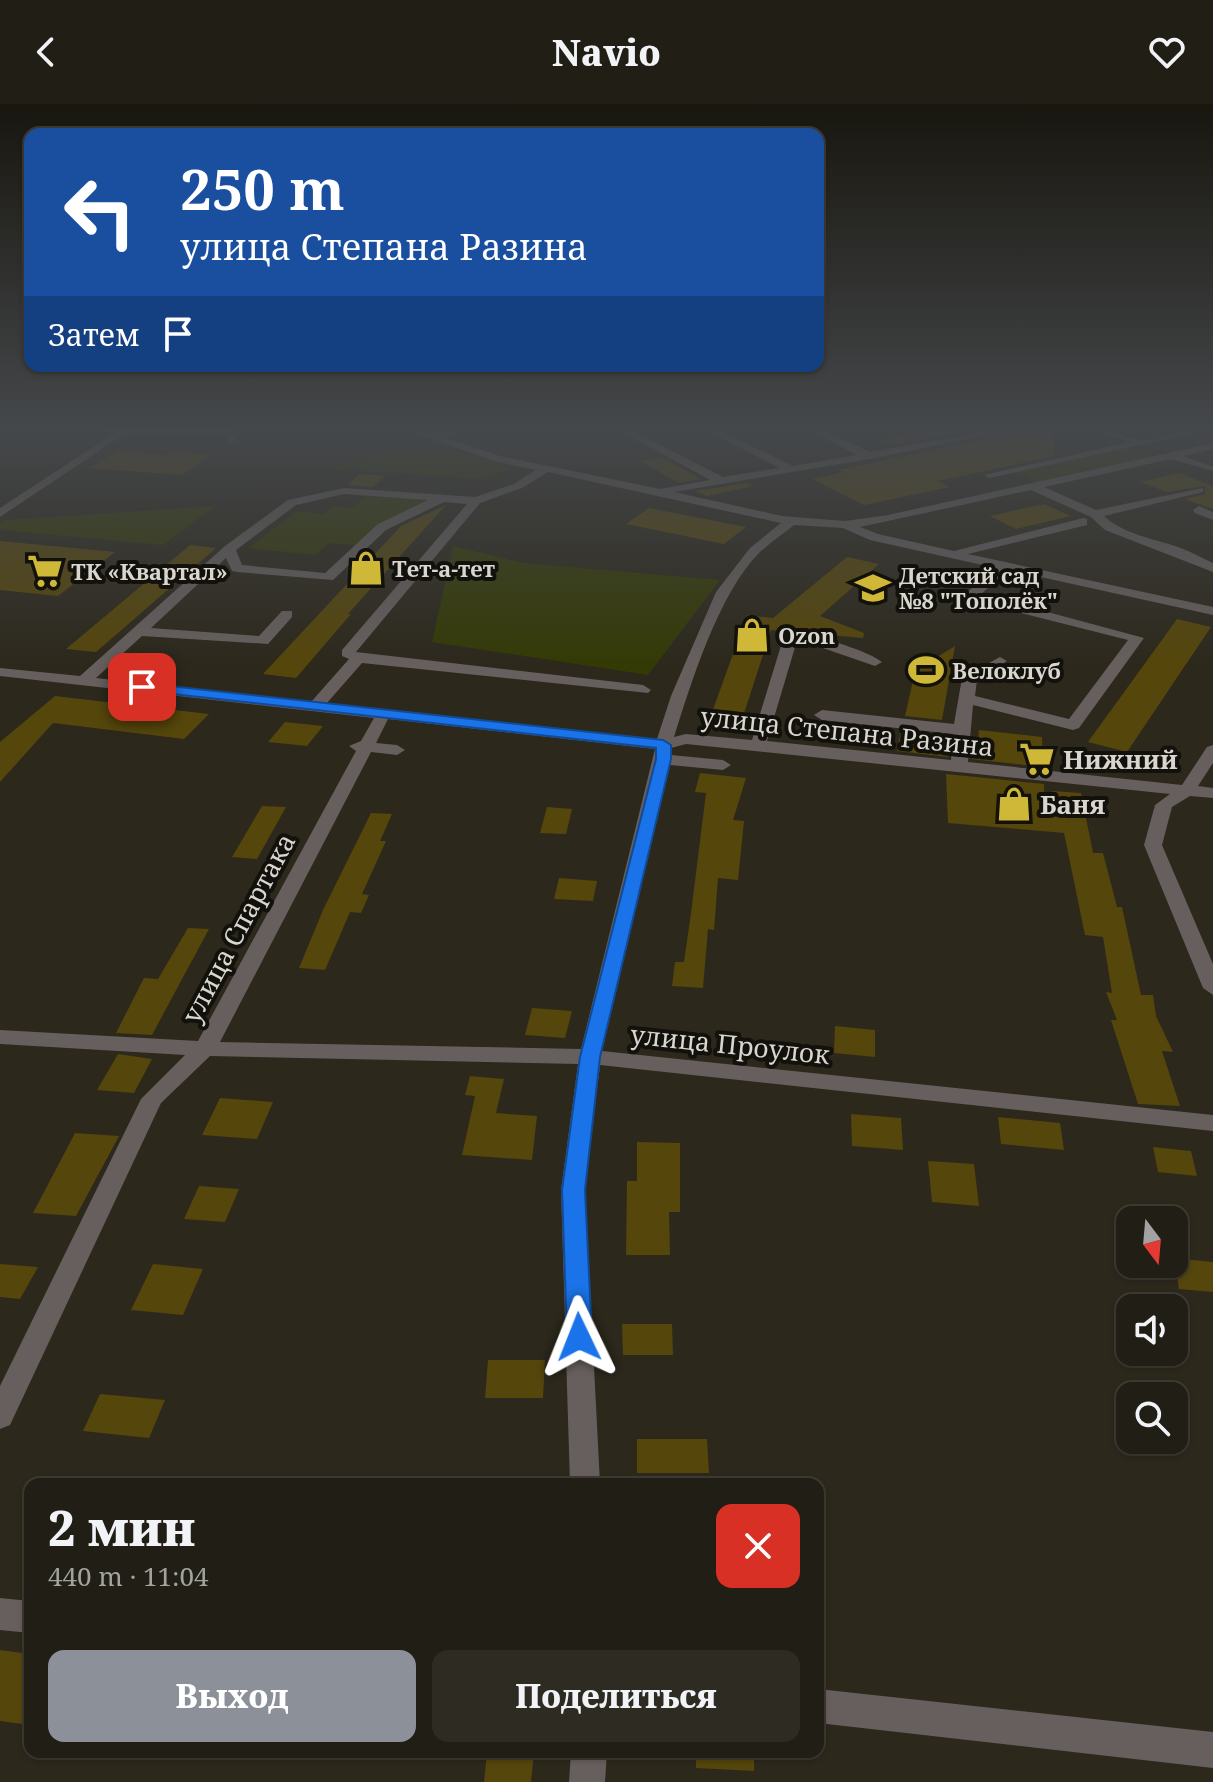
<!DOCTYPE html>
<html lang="ru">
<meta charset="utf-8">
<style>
:root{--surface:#211e15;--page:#2d2b22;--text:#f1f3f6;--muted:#a2a2a0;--line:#3e3c34;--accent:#8c9099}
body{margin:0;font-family:"Noto Serif",serif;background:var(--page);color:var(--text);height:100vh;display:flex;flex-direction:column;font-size:30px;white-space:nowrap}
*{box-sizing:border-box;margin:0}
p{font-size:26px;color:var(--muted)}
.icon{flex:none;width:44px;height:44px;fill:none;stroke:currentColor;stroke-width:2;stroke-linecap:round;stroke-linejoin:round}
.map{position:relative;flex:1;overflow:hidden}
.drawer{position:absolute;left:24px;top:1374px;width:800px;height:280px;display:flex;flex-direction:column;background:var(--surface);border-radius:16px;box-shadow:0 2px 6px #0004,0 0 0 2px var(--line)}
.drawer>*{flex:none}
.top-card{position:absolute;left:24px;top:24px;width:800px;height:244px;border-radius:16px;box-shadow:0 2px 6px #0004,0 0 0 2px var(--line);background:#1a4fa0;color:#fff;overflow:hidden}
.needle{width:52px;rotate:164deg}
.controls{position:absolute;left:1116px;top:1102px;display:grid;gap:16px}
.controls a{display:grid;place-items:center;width:72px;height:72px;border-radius:16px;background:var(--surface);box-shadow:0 2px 6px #0004,0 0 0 2px var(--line);font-size:40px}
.pin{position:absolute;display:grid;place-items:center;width:68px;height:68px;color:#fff;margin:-34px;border-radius:16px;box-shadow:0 4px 12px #0006}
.me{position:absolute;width:88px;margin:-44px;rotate:358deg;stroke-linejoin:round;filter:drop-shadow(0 0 6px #0008)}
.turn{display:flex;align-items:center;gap:28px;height:168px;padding:0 24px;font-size:36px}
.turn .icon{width:104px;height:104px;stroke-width:2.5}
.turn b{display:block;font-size:56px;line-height:68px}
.then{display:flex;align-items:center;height:76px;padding:0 24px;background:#0003;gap:16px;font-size:30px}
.round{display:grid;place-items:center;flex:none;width:84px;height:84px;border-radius:16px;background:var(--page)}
.overview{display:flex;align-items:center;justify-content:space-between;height:136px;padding:0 24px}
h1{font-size:48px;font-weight:800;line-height:60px}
.action{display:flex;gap:16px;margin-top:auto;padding:16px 24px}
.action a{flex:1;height:92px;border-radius:16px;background:var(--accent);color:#fff;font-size:32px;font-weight:800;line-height:92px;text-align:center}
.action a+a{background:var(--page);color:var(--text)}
header{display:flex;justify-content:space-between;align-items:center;height:104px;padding:0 24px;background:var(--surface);font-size:36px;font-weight:800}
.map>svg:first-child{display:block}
.green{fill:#343a06}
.building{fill:#55460b}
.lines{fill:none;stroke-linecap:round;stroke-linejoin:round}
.minor{fill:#665f5d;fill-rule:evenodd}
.major{fill:#a49592;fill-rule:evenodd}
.route{fill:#1a73e8;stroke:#114b97;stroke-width:2}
.labels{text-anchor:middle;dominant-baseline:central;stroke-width:8;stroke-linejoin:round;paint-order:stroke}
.far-poi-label{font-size:22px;font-weight:bold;fill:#d8d6ce;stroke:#13110c;text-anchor:start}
.street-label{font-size:26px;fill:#d8d6ce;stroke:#13110c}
.poi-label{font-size:26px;font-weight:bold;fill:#d8d6ce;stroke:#13110c;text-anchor:start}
</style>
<header><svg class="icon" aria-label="back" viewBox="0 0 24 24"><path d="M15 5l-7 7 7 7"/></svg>Navio<svg class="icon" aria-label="heart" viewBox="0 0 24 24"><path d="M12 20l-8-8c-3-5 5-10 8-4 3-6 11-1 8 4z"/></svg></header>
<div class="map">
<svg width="1213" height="1678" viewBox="0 0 1213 1678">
<rect width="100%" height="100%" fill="#2c281c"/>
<path class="green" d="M 1126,342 L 1157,353 L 1020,384 L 1016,382 L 1036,377 L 1013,367 Z
M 400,344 L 454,347 L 513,364 L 484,374 L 517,377 L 330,365 Z
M 367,391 L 434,395 L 356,441 L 329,439 L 315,451 L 248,444 L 297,407 L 323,410 L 333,402 L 353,404 Z
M 216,402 L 163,441 L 0,426 L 0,419 L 5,416 Z
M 453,442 L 523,459 L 720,476 L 648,571 L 432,538 Z"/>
<path class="building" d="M 930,326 L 979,326 L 889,341 L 877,336 Z
M 1015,326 L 1052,326 L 1055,352 L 938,377 L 950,383 L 864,401 L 812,375 L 844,368 L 839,366 L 1013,329 Z
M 117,347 L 167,351 L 172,348 L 211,350 L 182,371 L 89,364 Z
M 662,353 L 701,375 L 679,379 L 640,357 Z
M 1179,369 L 1213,382 L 1213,405 L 1185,395 L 1205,390 L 1205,382 L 1167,388 L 1140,378 Z
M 360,370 L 385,372 L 373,383 L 347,381 Z
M 747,379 L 753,382 L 707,392 L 695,387 Z
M 1044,400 L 1071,412 L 1016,425 L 990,412 Z
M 446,401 L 348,510 L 351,510 L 296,574 L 263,570 L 401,422 Z
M 649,404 L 746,423 L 724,440 L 626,420 Z
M 0,437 L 115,448 L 58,492 L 0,486 Z
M 190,441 L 216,444 L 96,548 L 66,545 Z
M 847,453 L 879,460 L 820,512 L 864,529 L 863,534 L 771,526 L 738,628 L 706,625 L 747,511 L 773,514 Z
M 1177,515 L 1211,523 L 1127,648 L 1088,638 Z
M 955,542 L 942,616 L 905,612 L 919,550 L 934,555 Z
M 55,592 L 209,610 L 184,635 L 53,619 L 0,678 L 0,638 Z
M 285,618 L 323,622 L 307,642 L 268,638 Z
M 979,626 L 1042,633 L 1043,663 L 971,655 L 973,637 L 978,637 Z
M 901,627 L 950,634 L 948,653 L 897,647 Z
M 700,669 L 746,674 L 733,716 L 744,717 L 738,776 L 718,774 L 714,826 L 708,825 L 703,884 L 672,882 L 675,858 L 684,858 L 691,809 L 706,689 L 695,688 Z
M 946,670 L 1044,680 L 1044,698 L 1053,687 L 1081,689 L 1093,749 L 1103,749 L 1117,803 L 1122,803 L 1141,891 L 1153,891 L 1156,912 L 1173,948 L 1162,947 L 1180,1002 L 1138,1000 L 1111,916 L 1117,916 L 1106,888 L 1112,889 L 1103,833 L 1085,831 L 1064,729 L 948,719 Z
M 262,702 L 286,703 L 257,755 L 232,753 Z
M 547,703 L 572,705 L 566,730 L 540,729 Z
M 371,709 L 392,710 L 380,737 L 386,737 L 362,790 L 369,791 L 361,809 L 350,808 L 325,866 L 299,864 L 323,806 Z
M 559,774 L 597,777 L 593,797 L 554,795 Z
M 188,824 L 209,825 L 152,931 L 116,929 L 144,874 L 158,875 Z
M 532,904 L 572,907 L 565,934 L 525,931 Z
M 835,922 L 875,926 L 875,953 L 834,949 Z
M 118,950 L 152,955 L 134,989 L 97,986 Z
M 470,972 L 504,975 L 496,1009 L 537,1012 L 532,1056 L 462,1051 L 475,992 L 465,991 Z
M 220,994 L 273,998 L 257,1035 L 202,1031 Z
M 851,1010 L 901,1014 L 903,1046 L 852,1042 Z
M 998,1013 L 1060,1019 L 1064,1046 L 1001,1040 Z
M 75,1029 L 119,1032 L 76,1112 L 33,1109 Z
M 637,1038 L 680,1039 L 680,1108 L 669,1108 L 670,1151 L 626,1151 L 627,1077 L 637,1077 Z
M 1153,1043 L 1191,1047 L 1197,1072 L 1158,1068 Z
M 928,1057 L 974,1060 L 979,1102 L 932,1098 Z
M 199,1082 L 239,1085 L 225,1118 L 184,1115 Z
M 1174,1154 L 1213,1158 L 1213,1188 L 1179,1185 Z
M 0,1160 L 38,1163 L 20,1195 L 0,1193 Z
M 153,1160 L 203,1165 L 183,1211 L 131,1206 Z
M 622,1220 L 672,1220 L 673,1251 L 623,1251 Z
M 488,1256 L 545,1256 L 543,1294 L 485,1294 Z
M 100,1290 L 165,1296 L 149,1334 L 83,1327 Z
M 637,1335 L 707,1335 L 709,1369 L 637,1369 Z
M 0,1546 L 30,1550 L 30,1621 L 0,1617 Z
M 487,1648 L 534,1648 L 531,1678 L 484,1678 Z
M 696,1648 L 754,1648 L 754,1667 L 696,1664 Z"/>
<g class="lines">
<path class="minor" d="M 119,326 L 130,326 L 0,413 L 0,404 Z
M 233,326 L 243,326 L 232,339 L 227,336 Z
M 407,326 L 431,329 L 472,326 L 443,333 L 500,352 L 660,385 L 710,376 L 619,326 L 631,326 L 723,373 L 780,364 L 706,326 L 718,326 L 793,362 L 857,351 L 810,326 L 823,326 L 870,348 L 993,326 L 1012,326 L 869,355 L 674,388 L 782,412 L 845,417 L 888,411 L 1213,339 L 1213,345 L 1184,352 L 1213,363 L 1213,367 L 1171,355 L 1044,383 L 1096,406 L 1203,384 L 1203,388 L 1104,412 C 1125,431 1152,434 1178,443 C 1190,447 1202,454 1213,459 L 1213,468 L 1105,426 L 1091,413 L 1031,386 L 860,423 L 878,430 L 954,447 L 1083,414 L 1087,415 L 1087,421 L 968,450 L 1213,503 L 1213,511 L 1009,466 L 981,490 L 1144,534 L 1079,624 L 1073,626 L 973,601 L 968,658 L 1182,681 L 1207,643 L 1213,641 L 1213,659 L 1198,682 L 1213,684 L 1213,694 L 1190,692 L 1172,703 L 1162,741 L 1213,860 L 1213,891 L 1203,884 L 1144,741 L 1155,701 L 1170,690 L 686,640 L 671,644 L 671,651 L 723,656 L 731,661 L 723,666 L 670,661 L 602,947 L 1213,1011 L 1213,1027 L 600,961 L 585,1086 L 600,1380 L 570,1380 L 561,1086 L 578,960 L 210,952 L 161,999 L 10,1321 L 0,1325 L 0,1282 L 141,995 L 185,951 L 0,940 L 0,926 L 198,937 L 356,647 L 349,642 L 361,637 L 374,614 L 0,572 L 0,564 L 80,572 L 225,442 L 288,396 L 344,384 L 475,393 L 514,380 L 536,366 L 494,357 ZM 548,368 L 781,419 L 750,444 L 716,488 L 671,592 L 657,635 L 327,599 L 362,559 L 648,589 L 651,586 L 643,581 L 356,548 L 480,399 L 522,384 ZM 344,390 L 428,396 L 378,420 L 325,469 L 242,461 L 236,446 L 296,401 ZM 444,398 L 467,400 L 342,546 L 342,552 L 349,555 L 311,598 L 96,574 L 142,532 L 268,540 L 292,513 L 292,507 L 282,507 L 259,532 L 151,524 L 226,454 L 232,467 L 237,468 L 333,476 L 386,426 ZM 794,421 L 843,424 L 870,436 L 996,464 L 966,489 L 966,495 L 1128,536 L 1069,615 L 975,592 L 977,576 L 1007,557 L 1000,553 L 962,574 L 954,620 L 822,606 L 814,611 L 822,616 L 953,630 L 951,656 L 767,637 L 796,540 L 817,542 L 875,562 L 882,558 C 868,546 798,523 783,535 L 752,636 L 686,630 L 674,633 C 691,579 719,488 760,448 C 771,438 783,430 794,421 ZM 388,615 L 655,645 L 581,945 L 220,938 L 371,648 L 397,651 L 405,646 L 397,641 L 376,639 Z
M 1098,326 C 1114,325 1127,335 1143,336 C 1165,336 1186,324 1208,326 L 990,374 L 984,371 L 1129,338 Z
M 1199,402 L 1213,408 L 1213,416 L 1195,409 L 1193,406 Z
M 0,1494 L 30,1497 L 30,1529 L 0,1526 Z
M 818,1585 L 1213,1628 L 1213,1664 L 818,1619 Z
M 571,1648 L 607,1648 L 605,1678 L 569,1678 Z"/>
<path class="major" d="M 104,326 L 232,326 L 227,329 L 109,329 Z"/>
</g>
<linearGradient id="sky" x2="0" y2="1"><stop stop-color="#18160f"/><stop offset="0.58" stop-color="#45484b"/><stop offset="1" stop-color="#45484b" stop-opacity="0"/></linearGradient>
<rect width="1213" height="560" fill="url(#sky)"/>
<path class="route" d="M 142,579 L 663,636 L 671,641 L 671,655 L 600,953 L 585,1086 L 592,1233 L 588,1240 L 579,1243 L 570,1240 L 567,1233 L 562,1086 L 580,953 L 656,655 L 656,644 L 137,586 L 137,580 Z"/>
<defs>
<g id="shop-bare" transform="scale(2.76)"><path d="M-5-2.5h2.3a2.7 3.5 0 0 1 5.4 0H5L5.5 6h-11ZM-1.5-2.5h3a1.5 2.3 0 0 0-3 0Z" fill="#cfb837" stroke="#13110c" stroke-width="2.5" paint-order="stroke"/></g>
<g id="supermarket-bare" transform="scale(2.76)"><path d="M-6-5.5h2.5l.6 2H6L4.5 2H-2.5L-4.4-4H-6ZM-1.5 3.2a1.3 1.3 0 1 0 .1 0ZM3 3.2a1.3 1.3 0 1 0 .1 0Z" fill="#cfb837" stroke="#13110c" stroke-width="2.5" paint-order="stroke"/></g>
<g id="school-bare" transform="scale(2.76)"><path d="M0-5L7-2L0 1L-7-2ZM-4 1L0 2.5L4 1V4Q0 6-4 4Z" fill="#cfb837" stroke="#13110c" stroke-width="2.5" paint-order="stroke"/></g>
<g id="stadium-bare" transform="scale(2.76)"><path d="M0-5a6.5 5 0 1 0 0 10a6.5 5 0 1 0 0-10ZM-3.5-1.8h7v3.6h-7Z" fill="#cfb837" stroke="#13110c" stroke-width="2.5" paint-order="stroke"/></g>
</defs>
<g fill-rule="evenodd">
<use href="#shop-bare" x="366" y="464"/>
<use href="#supermarket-bare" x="45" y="467"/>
<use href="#school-bare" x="873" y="484"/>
<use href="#shop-bare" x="752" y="531"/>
<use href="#stadium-bare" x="926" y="566"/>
<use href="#supermarket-bare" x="1037" y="655"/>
<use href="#shop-bare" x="1014" y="700"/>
</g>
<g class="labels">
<g class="far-poi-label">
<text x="392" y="464">Тет-а-тет</text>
<text x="71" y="467">ТК «Квартал»</text>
<text x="899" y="471">Детский сад<tspan x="899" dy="25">№8 "Тополёк"</tspan></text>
<text x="778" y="531">Ozon</text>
<text x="952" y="566">Велоклуб</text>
</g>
<g class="street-label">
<text transform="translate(847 627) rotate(6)">улица Степана Разина</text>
<text transform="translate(238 824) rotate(-62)">улица Спартака</text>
<text transform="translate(730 940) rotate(6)">улица Проулок</text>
</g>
<g class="poi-label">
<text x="1063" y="655">Нижний</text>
<text x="1040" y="700">Баня</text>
</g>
</g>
</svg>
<div class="controls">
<a><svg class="needle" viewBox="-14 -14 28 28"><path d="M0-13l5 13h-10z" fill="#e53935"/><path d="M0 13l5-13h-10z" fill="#a2a2a0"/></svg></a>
<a><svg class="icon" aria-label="sound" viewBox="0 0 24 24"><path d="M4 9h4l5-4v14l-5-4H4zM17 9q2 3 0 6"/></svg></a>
<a><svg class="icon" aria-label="search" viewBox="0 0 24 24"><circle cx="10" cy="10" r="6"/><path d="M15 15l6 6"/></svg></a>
</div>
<div class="pin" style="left:142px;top:583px;background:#d93025"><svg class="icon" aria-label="arrive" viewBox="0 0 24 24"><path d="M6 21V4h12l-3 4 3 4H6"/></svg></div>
<svg class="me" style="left:579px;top:1233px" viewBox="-20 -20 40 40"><path d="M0-17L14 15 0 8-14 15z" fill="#1a73e8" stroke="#fff" stroke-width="4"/></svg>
<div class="top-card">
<div class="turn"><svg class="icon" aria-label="left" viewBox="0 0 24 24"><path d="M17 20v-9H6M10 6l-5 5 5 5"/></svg><div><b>250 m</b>улица Степана Разина</div></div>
<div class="then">Затем<svg class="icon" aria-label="arrive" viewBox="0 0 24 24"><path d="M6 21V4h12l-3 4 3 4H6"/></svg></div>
</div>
<section class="drawer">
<div class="overview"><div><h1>2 мин</h1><p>440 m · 11:04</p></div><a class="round" style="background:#d93025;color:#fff"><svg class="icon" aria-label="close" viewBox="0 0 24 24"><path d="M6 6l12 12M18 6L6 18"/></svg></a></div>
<div class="action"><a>Выход</a><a>Поделиться</a></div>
</section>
</div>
